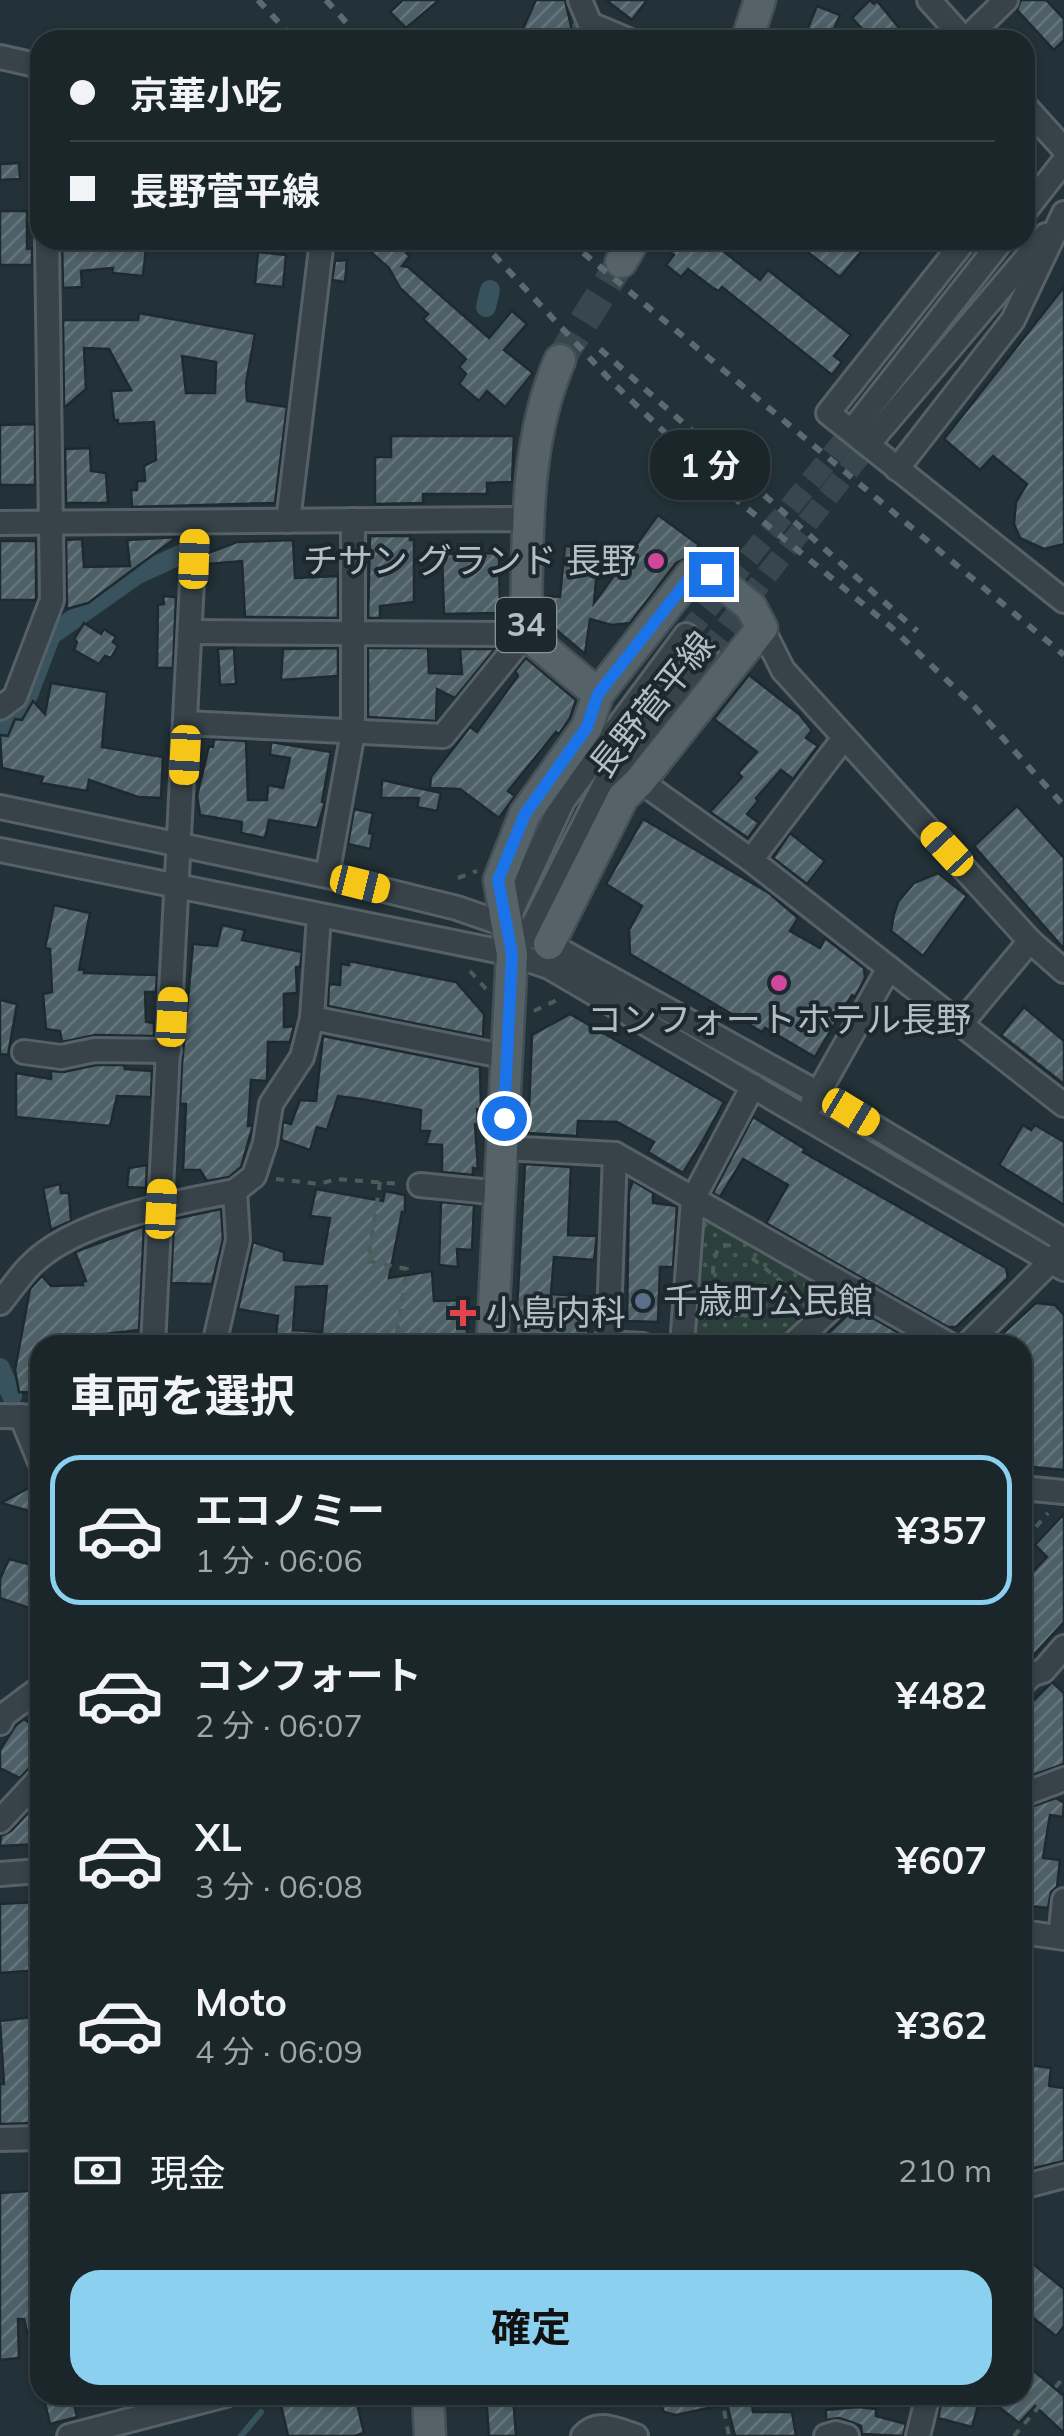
<!DOCTYPE html>
<html lang="ja">
<head>
<meta charset="utf-8">
<style>
	body { margin:0; font-family:Mulish,"Noto Sans JP",sans-serif; background:#232e32; color:#f1f3f6; height:100vh; display:flex; flex-direction:column; font-size:38px; white-space:nowrap }
	* { box-sizing:border-box; margin:0 }
	p { font-size:32px; color:#9fa5a8 }
	.icon { flex:none; width:55px; height:55px; fill:none; stroke:currentColor; stroke-width:2; stroke-linecap:round; stroke-linejoin:round }
	.map { position:relative; flex:1; overflow:hidden }
	.side { position:absolute; left:30px; top:1335px; width:1002px; height:1070px; display:flex; flex-direction:column; background:#1a262a; border-radius:30px; box-shadow:0 2px 8px #0004,0 0 0 2px #384347 }
	.side>* { flex:none }
	.banner { position:absolute; left:30px; top:30px; width:1005px; height:220px; border-radius:30px; box-shadow:0 2px 8px #0004,0 0 0 2px #384347; display:grid; align-content:center; height:220px; padding:0 40px; background:#1a262a }
	.end { position:absolute; width:45px; height:45px; margin:-22px; border:12px solid #1a73e8; background:#fff; box-shadow:0 0 0 5px #fff }
	.from { border-radius:50% }
	.bubble { position:absolute; height:70px; border-radius:30px; background:#1a262a; box-shadow:0 2px 8px #0004,0 0 0 2px #384347; font-size:32px; font-weight:700; line-height:70px; text-align:center }
	.car { position:absolute; width:30px; height:60px; margin:-30px -15px; border-radius:12px; box-shadow:0 0 8px 2px #0007; background:linear-gradient(#f5c518 24%,#345 0 40%,#f5c518 0 76%,#345 0 86%,#f5c518 0) }
	.banner b { display:flex; align-items:center; gap:35px; height:95px; font-size:38px }
	.banner b+b { border-top:2px solid #384347 }
	.banner i { width:25px; height:25px; background:#f1f3f6 }
	ul { padding:0; list-style:none }
	li { display:flex; align-items:center; gap:30px; height:150px; margin:0 20px 15px; padding:0 20px; border:5px solid transparent; border-radius:30px }
	li div { flex:1 }
	li b { display:block; font-size:38px }
	li em { font-style:normal; font-weight:700 }
	li.selected { border-color:#8cd0f0 }
	li>.icon { width:90px; height:90px; stroke-width:1.5 }
	h2 { padding:0 40px; font-size:45px; line-height:120px }
	.pay { display:flex; align-items:center; gap:25px; height:110px; padding:0 40px; font-size:38px }
	.pay p { margin-inline-start:auto }
	.action { display:flex; gap:20px; margin-top:auto; padding:20px 40px }
	.action a { flex:1; height:115px; border-radius:30px; background:#8cd0f0; color:#111; font-size:40px; font-weight:700; line-height:115px; text-align:center }
	.map>svg:first-child { display:block }
	.park { fill:url(#park-dots) }
	.lines { fill:none; stroke-linecap:round; stroke-linejoin:round }
	.stream { stroke:#38535e; stroke-width:6 }
	.canal { stroke:#38535e; stroke-width:20 }
	.building { fill:url(#building-hatch); stroke:#1e2a2f; stroke-width:2.5; fill-rule:evenodd }
	.minor-tunnel { stroke:#38474d; stroke-width:22; stroke-dasharray:22 11; stroke-linecap:butt }
	.major-tunnel { stroke:#38474d; stroke-width:30; stroke-dasharray:30 15; stroke-linecap:butt }
	.minor-casing { stroke:#556166; stroke-width:28 }
	.major-casing { stroke:#434f55; stroke-width:35 }
	.path { stroke:#4a5d59; stroke-width:4; stroke-dasharray:8 8; stroke-linecap:butt }
	.minor { stroke:#374349; stroke-width:22 }
	.major { stroke:#556369; stroke-width:30 }
	.rail { stroke:#5b6b71; stroke-width:6; stroke-dasharray:10 10; stroke-linecap:butt }
	.route { stroke:#1a73e8; stroke-width:12 }
	.hotel-dot { fill:#d1479c; stroke:#1c282d; stroke-width:4 }
	.service-dot { fill:#5c6f8a; stroke:#1c282d; stroke-width:4 }
	.health-dot { fill:#e0444e; stroke:#1c282d; stroke-width:4 }
	.labels { text-anchor:middle; stroke-width:8; stroke-linejoin:round; paint-order:stroke }
	.shield { fill:#1c282d; stroke:#859297; stroke-width:2.5 }
	.shield-label { font-size:32px; font-weight:bold; fill:#b2bfc5 }
	.poi-label { font-size:35px; fill:#b2bfc5; stroke:#1c282d; text-anchor:start }
	.street-label { font-size:35px; fill:#b2bfc5; stroke:#1c282d }
</style>
</head>
<body>
<div class="map">
<svg width="1064" height="2436" viewBox="0 0 1064 2436">
	<defs>
		<pattern id="park-dots" width="8" height="8" patternUnits="userSpaceOnUse" patternTransform="scale(2.5)"><rect width="8" height="8" fill="#2b403a"/><path d="M2 2h.1M6 6h.1" fill="none" stroke="#475a55" stroke-width="1.8" stroke-linecap="round"/></pattern>
		<pattern id="building-hatch" width="6" height="6" patternUnits="userSpaceOnUse" patternTransform="scale(2.5)"><rect width="6" height="6" fill="#4e6067"/><path d="M-1 1l2-2M0 6l6-6M5 7l2-2" fill="none" stroke="#65757b"/></pattern>
	</defs>
	<rect width="100%" height="100%" fill="#233238"/>
	<!-- park -->
	<polygon class="park" points="705,1210 837,1287 784,1341 693,1336 697,1216"/>
	<g class="lines">
		<!-- stream -->
		<polyline class="stream" points="241,2436 261,2412"/>
		<!-- canal -->
		<g class="canal">
			<polyline points="575,40 578,32"/>
			<polyline points="486,307 490,290"/>
			<polyline points="0,728 28,695 51,635 136,575 186,552"/>
			<polyline points="0,1368 12,1396"/>
		</g>
	</g>
	<!-- building -->
	<g class="building">
		<polygon points="403,0 439,0 406,28 390,12"/>
		<polygon points="536,0 565,0 573,35 558,29 555,36 544,31 542,40 518,40"/>
		<polygon points="606,0 647,0 632,20"/>
		<polygon points="870,0 874,4 877,1 909,40 874,40 867,34 852,18"/>
		<polygon points="1021,0 1046,0 1064,19 1064,40 1054,50 1017,10"/>
		<polygon points="817,6 840,15 829,40 803,40"/>
		<polygon points="19,163 20,179 0,180 0,164"/>
		<polygon points="0,211 27,211 27,249 32,248 32,265 0,265"/>
		<polygon points="62,240 147,240 143,276 112,273 113,268 81,271 82,287 63,288"/>
		<polygon points="357,240 418,240 406,253 410,256 402,266 408,267 489,338 512,311 527,324 504,350 533,373 505,407 487,391 479,401 459,384 466,374 459,367 466,359 423,319 428,314 400,288 389,268"/>
		<polygon points="655,240 709,240 760,280 768,270 851,335 834,356 842,362 832,375 722,287 719,291 713,288 688,269 681,277 666,265 674,255"/>
		<polygon points="792,240 871,240 840,277"/>
		<polygon points="258,252 286,255 283,287 255,284"/>
		<polygon points="347,260 345,282 332,280 335,261"/>
		<polygon points="1064,287 1064,544 1044,549 1020,538 1014,524 1016,502 1027,484 993,456 980,470 944,439"/>
		<path d="M139 313 255 334 246 383 247 401 287 407 275 503 132 507 131 490H137V481H145L144 466 156 460 154 422 118 424V420H114L111 391 131 390 109 349 84 348 86 389 64 408 63 320H138ZM182 356 216 362 215 393H186Z"/>
		<polygon points="35,424 35,485 0,485 0,425"/>
		<polygon points="391,436 514,436 512,482 487,483 487,494 423,494 423,503 375,504 375,457 391,457"/>
		<polygon points="90,448 91,471 106,473 108,503 66,503 65,449"/>
		<polygon points="658,515 699,545 691,556 676,563 630,623 612,625 590,619 585,654 547,622 548,596 560,597 565,546 599,548 594,603"/>
		<polygon points="370,536 410,536 410,540 414,540 414,602 380,606 380,618 368,618"/>
		<polygon points="177,537 88,603 67,609 66,540 82,539 84,567 130,566 127,540"/>
		<polygon points="293,540 295,578 338,576 338,618 245,617 242,561 208,564 208,553 237,542"/>
		<rect x="0" y="541" width="36" height="59"/>
		<polygon points="499,553 500,613 444,614 442,554"/>
		<polygon points="163,596 176,597 173,668 157,668 158,605 164,604"/>
		<polygon points="84,623 101,634 104,629 116,637 113,642 118,646 111,658 105,656 99,664 74,650 77,642 74,639"/>
		<polygon points="234,648 236,684 220,685 218,649"/>
		<polygon points="338,648 338,676 281,680 283,649"/>
		<polygon points="368,648 428,648 429,673 462,674 460,649 495,649 455,698 437,689 436,721 368,717"/>
		<polygon points="526,658 576,700 570,718 559,734 556,732 508,791 515,796 499,818 460,789 430,788 431,777 470,727 477,732 518,676 515,671"/>
		<polygon points="749,675 799,714 812,730 806,738 818,746 793,779 781,770 756,798 758,801 747,814 759,823 748,838 710,812 742,777 738,773 757,752 714,719"/>
		<polygon points="51,683 107,692 102,747 163,757 161,798 138,797 89,780 87,791 41,783 43,777 2,768 0,735 8,736 15,719 22,720 33,701 45,714"/>
		<polygon points="214,739 246,741 248,800 267,800 268,785 283,788 290,758 270,755 271,742 331,752 322,802 325,803 317,828 269,820 265,838 241,833 242,822 200,815 197,796 209,746 213,747"/>
		<polygon points="382,780 441,793 437,811 417,807 419,798 381,798"/>
		<polygon points="1017,806 1064,858 1064,949 974,846"/>
		<polygon points="354,809 373,813 369,833 373,834 370,849 348,844"/>
		<polygon points="643,819 769,893 798,918 790,931 820,948 825,938 864,968 865,978 855,997 852,995 815,1057 765,1028 762,1032 630,954 629,930 642,906 606,884"/>
		<polygon points="790,833 825,861 807,884 773,858"/>
		<polygon points="938,873 967,896 923,956 891,931 894,914 898,902 914,883"/>
		<polygon points="54,905 90,913 79,970 84,969 84,973 157,975 156,992 145,992 146,1022 154,1023 154,1036 95,1035 62,1042 60,1031 46,1029 43,994 52,992 50,949 45,948"/>
		<polygon points="222,925 245,930 242,940 302,952 300,967 296,967 297,993 284,994 284,1027 294,1026 290,1042 268,1042 267,1081 251,1080 248,1126 253,1125 241,1167 229,1177 207,1181 200,1170 183,1170 186,1104 180,1104 182,1064 193,944 217,946"/>
		<polygon points="349,961 456,982 484,1014 483,1037 328,1006 329,984 340,985 341,964 349,965"/>
		<polygon points="0,1000 17,1004 8,1055 0,1054"/>
		<polygon points="1024,1007 1064,1041 1064,1084 1001,1035"/>
		<polygon points="570,1014 724,1102 702,1142 708,1138 703,1148 702,1142 683,1173 648,1152 654,1142 617,1122 578,1121 577,1136 528,1133 532,1035"/>
		<polygon points="323,1036 480,1067 481,1109 477,1109 478,1124 475,1124 478,1169 473,1168 473,1175 442,1172 442,1145 426,1144 430,1131 420,1131 421,1110 361,1099 338,1096 327,1130 317,1127 310,1150 281,1140 283,1122 291,1124 300,1100 316,1101"/>
		<polygon points="96,1065 124,1065 125,1069 152,1071 151,1097 117,1096 110,1126 16,1117 16,1073 51,1079 51,1071 64,1072"/>
		<polygon points="753,1117 805,1149 803,1152 1006,1268 1008,1278 956,1327 948,1327 766,1223 788,1185 743,1159 720,1197 713,1193"/>
		<polygon points="1023,1125 1031,1130 1035,1125 1064,1142 1064,1205 999,1165"/>
		<polygon points="525,1164 571,1167 568,1235 597,1236 594,1260 554,1257 551,1294 594,1297 586,1345 515,1345"/>
		<polygon points="147,1165 146,1188 127,1187 129,1168"/>
		<polygon points="633,1181 653,1193 653,1203 677,1206 673,1267 660,1267 658,1322 627,1321 629,1191"/>
		<polygon points="60,1184 61,1193 69,1193 71,1221 51,1230 43,1188"/>
		<path d="M316 1189 383 1201 385 1191 405 1195V1213L402 1212 389 1278 432 1271 434 1301 469 1300 466 1345H275L278 1316 238 1309 253 1242 284 1252V1260L322 1264 330 1218 310 1216ZM327 1286 322 1332 293 1330 296 1287Z"/>
		<polygon points="441,1202 474,1205 472,1250 457,1249 458,1267 439,1265"/>
		<polygon points="221,1209 223,1239 212,1284 171,1283 174,1219"/>
		<polygon points="144,1226 139,1330 79,1337 80,1345 40,1345 40,1393 19,1392 15,1370 30,1289 42,1276 51,1286 83,1285 82,1282 86,1281 75,1252"/>
		<polygon points="1036,1303 1055,1305 1064,1315 1064,1470 1022,1466 1022,1345 990,1345"/>
		<polygon points="855,1308 920,1345 816,1345"/>
		<polygon points="40,1482 40,1514 1,1503"/>
		<polygon points="1064,1514 1064,1622 1030,1659 1022,1663 1023,1593 1031,1580 1028,1577 1047,1557 1035,1545"/>
		<polygon points="9,1559 40,1567 40,1595 37,1594 32,1609 0,1598 0,1579"/>
		<polygon points="1052,1682 1064,1693 1064,1764 1022,1779 1022,1712"/>
		<polygon points="24,1719 40,1730 40,1763 30,1767 20,1778 0,1768 0,1750 16,1725"/>
		<polygon points="1056,1798 1064,1803 1063,1817 1050,1815 1043,1858 1060,1860 1057,1887 1051,1892 1048,1908 1022,1905 1022,1810"/>
		<polygon points="40,1800 40,1844 0,1846 1,1836 11,1831"/>
		<polygon points="36,1902 40,1970 0,1973 0,1904"/>
		<polygon points="40,2016 40,2123 0,2124 0,2084 4,2084 0,2021"/>
		<polygon points="1022,2064 1051,2068 1049,2086 1064,2088 1064,2161 1022,2171"/>
		<polygon points="40,2190 40,2361 34,2361 24,2319 18,2319 19,2358 0,2360 0,2193"/>
		<polygon points="1022,2255 1064,2289 1064,2326 1056,2336 1022,2309"/>
		<polygon points="1022,2361 1064,2396 1064,2433 1035,2406 1019,2423 984,2395 1022,2395"/>
		<polygon points="62,2395 72,2395 77,2417 50,2424 44,2399"/>
		<polygon points="315,2395 355,2395 364,2433 354,2436 288,2436 281,2405 287,2400"/>
		<polygon points="486,2395 513,2395 516,2436 489,2436"/>
		<polygon points="751,2395 753,2412 792,2412 796,2436 735,2436 727,2404 676,2415 664,2412 657,2396"/>
		<polygon points="943,2395 981,2395 972,2427 938,2418"/>
		<polygon points="858,2407 876,2409 876,2416 906,2424 903,2436 862,2434 861,2426 851,2422 839,2418 826,2420 826,2410"/>
	</g>
	<g class="lines">
		<!-- minor-tunnel -->
		<g class="minor-tunnel">
			<polyline points="686,635 858,423"/>
			<polyline points="706,653 875,436"/>
		</g>
		<!-- major-tunnel -->
		<polyline class="major-tunnel" points="560,360 621,262"/>
		<!-- minor casing -->
		<g class="minor-casing">
			<g id="minor">
				<polyline points="580,0 590,24 628,40"/>
				<polyline points="929,0 965,40 1006,0"/>
				<polyline points="0,57 40,66"/>
				<polyline points="1025,106 1064,149"/>
				<polyline points="1025,211 1064,161"/>
				<polyline points="965,240 828,413 1064,601"/>
				<polyline points="858,423 1002,240"/>
				<polyline points="875,436 1046,235"/>
				<polyline points="897,469 1013,320 1064,213"/>
				<polyline points="288,521 322,240"/>
				<polyline points="0,523 508,519 528,521"/>
				<polyline points="762,628 783,670 1030,941 1064,971"/>
				<polyline points="190,632 526,634"/>
				<polyline points="0,708 15,697 52,600 47,240"/>
				<polyline points="186,723 443,736 526,634"/>
				<polyline points="640,781 751,860 1064,1105"/>
				<polyline points="0,807 327,876 457,908 529,933 818,1093 1064,1240"/>
				<polyline points="0,850 512,954 549,967 1064,1269"/>
				<polyline points="751,860 844,738"/>
				<polyline points="327,876 353,732 353,520"/>
				<polyline points="507,921 563,801 686,635"/>
				<polyline points="520,944 529,933 606,781 706,653"/>
				<polyline points="312,1018 507,1057"/>
				<polyline points="960,1025 1030,941"/>
				<polyline points="24,1052 61,1057 95,1050 169,1051"/>
				<polyline points="812,1104 889,968"/>
				<polyline points="503,1148 615,1154 950,1345"/>
				<polyline points="420,1185 501,1193"/>
				<path d="M0 1303C10 1291 19 1277 30 1266 73 1221 175 1202 235 1191"/>
				<polyline points="608,1343 643,1345"/>
				<polyline points="153,1345 195,523"/>
				<polyline points="214,1345 238,1240 235,1191 254,1176 265,1143 271,1104 302,1057 312,1018 319,916"/>
				<polyline points="608,1345 615,1154"/>
				<polyline points="682,1345 693,1199 753,1086"/>
				<polyline points="792,1345 852,1289"/>
				<polyline points="967,1345 1060,1252"/>
				<polyline points="0,1416 40,1417"/>
				<polyline points="21,1416 40,1462"/>
				<polyline points="1022,1488 1064,1492"/>
				<polyline points="1022,1684 1033,1674 1043,1671 1064,1647"/>
				<polyline points="0,1723 4,1715 40,1688"/>
				<polyline points="1022,1795 1064,1779"/>
				<polyline points="0,1821 40,1778"/>
				<polyline points="0,1874 40,1871"/>
				<polyline points="1022,1932 1064,1938"/>
				<polyline points="1060,1937 1064,1900"/>
				<polyline points="0,2139 40,2138"/>
				<polyline points="1022,2187 1064,2176"/>
				<polyline points="69,2436 226,2395"/>
				<path d="M583 2436C598 2419 617 2430 636 2436"/>
				<polyline points="826,2436 836,2433 847,2436"/>
				<polyline points="918,2436 928,2395"/>
			</g>
		</g>
		<!-- major casing -->
		<g class="major-casing">
			<g id="major">
				<polyline points="747,40 760,0"/>
				<polyline points="621,262 634,240"/>
				<path d="M560 360C523 445 528 543 526 634L598 694"/>
				<polyline points="492,1345 512,954 499,880 525,814 587,727 598,694 691,575 711,574 751,607 762,628 640,781 623,797 549,944"/>
				<polyline points="428,2395 430,2436"/>
			</g>
		</g>
		<!-- path -->
		<g class="path">
			<polyline points="458,878 477,871"/>
			<polyline points="470,971 487,990"/>
			<polyline points="534,1011 559,999"/>
			<polyline points="276,1179 319,1184 337,1179 400,1184"/>
			<polyline points="380,1182 368,1261 407,1269 395,1345"/>
			<path d="M731 1245 719 1247C710 1264 712 1289 719 1307 743 1320 764 1317 789 1309"/>
			<polyline points="752,1258 781,1281 794,1316"/>
			<polyline points="1022,1555 1028,1536 1048,1513"/>
			<polyline points="721,2395 729,2436"/>
			<polyline points="1014,2436 1064,2377"/>
		</g>
		<!-- minor -->
		<use href="#minor" class="minor"/>
		<!-- major -->
		<use href="#major" class="major"/>
		<!-- rail -->
		<g class="rail">
			<polyline points="258,0 295,40"/>
			<polyline points="326,0 362,40"/>
			<polyline points="480,240 612,382 726,491 891,627 974,706 1064,806"/>
			<polyline points="568,240 1064,655"/>
			<polyline points="600,349 917,631"/>
		</g>
	</g>
	<g class="lines">
		<!-- route -->
		<polyline class="route" points="504,1118 512,954 498,880 525,814 587,727 598,694 692,575 711,574"/>
	</g>
	<!-- markers -->
	<g class="hotel-dot">
		<circle cx="656" cy="561" r="10"/>
		<circle cx="779" cy="983" r="10"/>
	</g>
	<circle class="service-dot" cx="643" cy="1301" r="10"/>
	<path class="health-dot" d="M458 1298h10v10h10v10h-10v10h-10v-10h-10v-10h10z"/>
	<g class="labels">
		<!-- shield labels -->
		<rect class="shield" x="496" y="598" width="60" height="54" rx="8"/>
		<g class="shield-label">
			<text x="526" y="636">34</text>
		</g>
		<!-- poi labels -->
		<g class="poi-label">
			<text x="636" y="573" text-anchor="end">チサン グランド 長野</text>
			<text x="779" y="1032" text-anchor="middle">コンフォートホテル長野</text>
			<text x="663" y="1313">千歳町公民館</text>
			<text x="486" y="1325">小島内科</text>
		</g>
		<!-- street labels -->
		<g class="street-label">
			<text transform="translate(652 705) rotate(-51)" y="12">長野菅平線</text>
		</g>
	</g>
</svg>
<i class="end from" style="left:504px;top:1118px"></i>
<i class="end" style="left:711px;top:574px"></i>
<div class="bubble" style="left:650px;top:430px;width:120px">1 分</div>
<i class="car" style="left:194px;top:559px;rotate:2deg"></i>
<i class="car" style="left:185px;top:755px;rotate:183deg"></i>
<i class="car" style="left:947px;top:849px;rotate:317deg"></i>
<i class="car" style="left:360px;top:884px;rotate:104deg"></i>
<i class="car" style="left:172px;top:1017px;rotate:3deg"></i>
<i class="car" style="left:851px;top:1112px;rotate:121deg"></i>
<i class="car" style="left:161px;top:1209px;rotate:3deg"></i>
<div class="banner">
<b><i class="from"></i>京華小吃</b>
<b><i></i>長野菅平線</b>
</div>
<section class="side">
<h2>車両を選択</h2>
<ul>
<li class="selected"><svg class="icon" aria-label="car" viewBox="0 0 24 24"><path d="M5 17H2v-5l4-1 3-4h7l3 4 3 1v5h-3M9 17h6M6 11h13"/><circle cx="7" cy="17" r="2"/><circle cx="17" cy="17" r="2"/></svg><div><b>エコノミー</b><p>1 分 · 06:06</p></div><em>¥357</em></li>
<li><svg class="icon" aria-label="car" viewBox="0 0 24 24"><path d="M5 17H2v-5l4-1 3-4h7l3 4 3 1v5h-3M9 17h6M6 11h13"/><circle cx="7" cy="17" r="2"/><circle cx="17" cy="17" r="2"/></svg><div><b>コンフォート</b><p>2 分 · 06:07</p></div><em>¥482</em></li>
<li><svg class="icon" aria-label="car" viewBox="0 0 24 24"><path d="M5 17H2v-5l4-1 3-4h7l3 4 3 1v5h-3M9 17h6M6 11h13"/><circle cx="7" cy="17" r="2"/><circle cx="17" cy="17" r="2"/></svg><div><b>XL</b><p>3 分 · 06:08</p></div><em>¥607</em></li>
<li><svg class="icon" aria-label="car" viewBox="0 0 24 24"><path d="M5 17H2v-5l4-1 3-4h7l3 4 3 1v5h-3M9 17h6M6 11h13"/><circle cx="7" cy="17" r="2"/><circle cx="17" cy="17" r="2"/></svg><div><b>Moto</b><p>4 分 · 06:09</p></div><em>¥362</em></li>
</ul>
<div class="pay"><svg class="icon" aria-label="cash" viewBox="0 0 24 24"><path d="M3 7h18v10H3z"/><circle cx="12" cy="12" r="2"/></svg>現金<p>210 m</p></div>
<div class="action"><a>確定</a></div>
</section>
</div>
</body>
</html>
